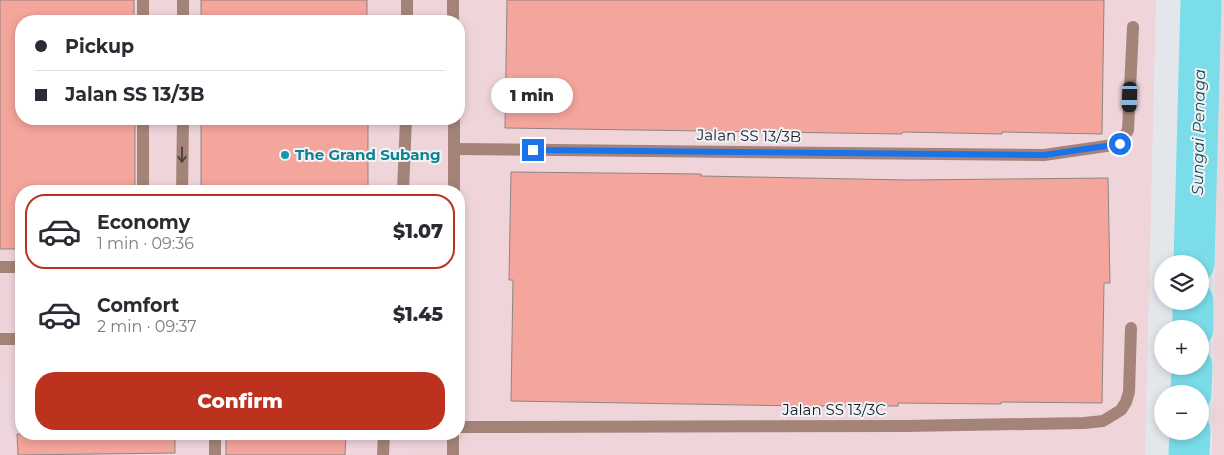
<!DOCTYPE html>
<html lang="en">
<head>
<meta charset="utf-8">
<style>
	body { margin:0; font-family:Montserrat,sans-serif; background:#f2f2f3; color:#2b2b33; height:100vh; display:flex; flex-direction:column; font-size:19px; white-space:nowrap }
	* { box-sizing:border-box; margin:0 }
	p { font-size:16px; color:#7c7c81 }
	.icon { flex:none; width:28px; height:28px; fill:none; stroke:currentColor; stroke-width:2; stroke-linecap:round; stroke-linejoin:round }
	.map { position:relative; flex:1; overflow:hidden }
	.drawer { position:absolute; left:15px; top:185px; width:450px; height:255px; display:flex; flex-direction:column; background:#fff; border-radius:20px; box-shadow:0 2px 8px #0003 }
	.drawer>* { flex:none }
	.top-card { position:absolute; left:15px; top:15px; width:450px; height:110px; border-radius:20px; box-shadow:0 2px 8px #0003; display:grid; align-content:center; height:110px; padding:0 20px; background:#fff }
	.tools { position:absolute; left:1154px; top:255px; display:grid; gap:10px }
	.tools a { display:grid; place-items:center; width:55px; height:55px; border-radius:50%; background:#fff; box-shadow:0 2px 8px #0003; font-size:25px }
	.end { position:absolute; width:22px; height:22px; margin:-11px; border:6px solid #1a73e8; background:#fff; box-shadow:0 0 0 2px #fff }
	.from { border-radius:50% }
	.bubble { position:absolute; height:35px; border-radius:18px; background:#fff; box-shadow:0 2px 8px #0003; font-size:16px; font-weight:800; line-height:35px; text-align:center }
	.car { position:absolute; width:15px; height:30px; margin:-15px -8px; border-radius:6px; box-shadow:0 0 4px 1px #0007; background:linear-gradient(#222 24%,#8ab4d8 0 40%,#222 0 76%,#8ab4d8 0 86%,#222 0) }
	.top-card b { display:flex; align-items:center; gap:18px; height:48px; font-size:19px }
	.top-card b+b { border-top:1px solid #e1e1e2 }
	.top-card i { width:12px; height:12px; background:#2b2b33 }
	ul { padding:9px 0 0; list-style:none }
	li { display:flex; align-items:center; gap:15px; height:75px; margin:0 10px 8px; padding:0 10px; border:2px solid transparent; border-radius:20px }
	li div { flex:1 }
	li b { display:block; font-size:19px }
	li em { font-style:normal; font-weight:800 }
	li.active { border-color:#bd311f }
	li>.icon { width:45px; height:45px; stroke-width:1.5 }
	.cta { display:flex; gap:10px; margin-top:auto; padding:10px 20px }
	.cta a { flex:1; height:58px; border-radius:20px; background:#bd311f; color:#fff; font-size:20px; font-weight:800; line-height:58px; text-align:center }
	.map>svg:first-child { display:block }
	.industrial { fill:#efd5da; fill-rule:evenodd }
	.education { fill:#eed5de }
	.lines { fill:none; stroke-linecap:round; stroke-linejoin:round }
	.river { stroke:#7adde9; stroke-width:41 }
	.building { fill:#f4a59c; stroke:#8c8584 }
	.minor { stroke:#a48479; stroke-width:12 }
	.oneway { stroke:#514541 }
	.route { stroke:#1a73e8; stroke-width:6 }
	.culture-dot { fill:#0f9aa8; stroke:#f0f4f9; stroke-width:2 }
	.labels { text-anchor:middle; stroke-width:4; stroke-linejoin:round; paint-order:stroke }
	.street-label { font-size:15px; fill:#191b1c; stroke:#f0f4f9 }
	.culture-label { font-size:15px; font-weight:bold; fill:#0d838f; stroke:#f0f4f9; text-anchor:start }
	.water-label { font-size:16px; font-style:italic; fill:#1f4c51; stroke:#f0f4f9 }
</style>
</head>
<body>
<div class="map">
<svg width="1224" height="455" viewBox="0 0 1224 455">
	<rect width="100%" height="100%" fill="#e3e7ec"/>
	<!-- industrial -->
	<g class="industrial">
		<path d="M0 0H1156L1145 455H0ZM21 21H459V119H21ZM21 191H459V434H21Z"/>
		<polygon points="1219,0 1224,0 1224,455 1212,455"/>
	</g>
	<!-- education -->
	<polygon class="education" points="0,378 21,378 21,434 407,434 408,455 0,455"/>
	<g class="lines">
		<!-- river -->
		<g class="river">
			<polyline points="1194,264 1201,0"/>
			<polyline points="1193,329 1193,301"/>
			<polyline points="1191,394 1192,366"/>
			<polyline points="1189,455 1190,431"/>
		</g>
	</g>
	<!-- building -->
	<g class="building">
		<polygon points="0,0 134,0 134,21 21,21 21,119 135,119 135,191 21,191 21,249 0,249"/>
		<rect x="201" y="0" width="166" height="21"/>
		<polygon points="507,0 1104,0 1102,134 1002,132 1002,134 903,132 902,134 505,128"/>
		<rect x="201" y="119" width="167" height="72"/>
		<polygon points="511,172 701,174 701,176 908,180 1108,178 1110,283 1104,283 1102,403 1001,402 1001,404 898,403 898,406 801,406 511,401 513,280 509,280"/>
		<polygon points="17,434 175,434 175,453 18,455"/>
		<polygon points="226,434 346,434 345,455 226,455"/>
	</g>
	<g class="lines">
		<!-- minor -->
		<g class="minor">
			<polyline points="407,0 407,21"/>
			<polyline points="453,0 453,21"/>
			<polyline points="143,21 143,0"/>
			<polyline points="183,21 183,0"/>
			<polyline points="455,149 1044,155 1120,144 1128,130 1133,27"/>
			<polyline points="143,191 143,119"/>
			<polyline points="182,191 183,119"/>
			<polyline points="403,191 406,119"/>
			<polyline points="454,191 454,119"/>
			<polyline points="0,267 21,267"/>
			<polyline points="0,339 21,339"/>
			<polyline points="459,427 905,426 1084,423 1103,421 1121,410 1126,402 1129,392 1131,328"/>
			<polyline points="215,455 215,434"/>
			<polyline points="383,455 384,434"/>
			<polyline points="453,455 453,434"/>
		</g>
	</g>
	<!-- one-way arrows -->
	<defs><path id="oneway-shaft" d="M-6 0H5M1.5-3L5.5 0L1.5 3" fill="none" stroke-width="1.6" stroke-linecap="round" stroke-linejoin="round" transform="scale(1.25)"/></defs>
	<use class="oneway" href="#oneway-shaft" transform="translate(182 155) rotate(90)"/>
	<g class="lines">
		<!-- route -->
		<polyline class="route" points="533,150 1044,155 1120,144"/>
	</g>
	<!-- markers -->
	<circle class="culture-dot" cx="285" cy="155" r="5"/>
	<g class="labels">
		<!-- street labels -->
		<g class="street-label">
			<text transform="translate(749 136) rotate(1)" y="5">Jalan SS 13/3B</text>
			<text x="834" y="415">Jalan SS 13/3C</text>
		</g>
		<!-- culture labels -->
		<g class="culture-label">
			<text x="295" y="160">The Grand Subang</text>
		</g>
		<!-- water labels -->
		<g class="water-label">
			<text transform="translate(1198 132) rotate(-89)" y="6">Sungai Penaga</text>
		</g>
	</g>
</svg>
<div class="tools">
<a><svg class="icon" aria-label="layers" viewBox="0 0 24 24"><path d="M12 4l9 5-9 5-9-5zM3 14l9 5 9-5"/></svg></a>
<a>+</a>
<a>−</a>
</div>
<i class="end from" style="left:1120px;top:144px"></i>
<i class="end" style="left:533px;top:150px"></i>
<div class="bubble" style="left:491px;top:78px;width:82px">1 min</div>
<i class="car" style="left:1130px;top:97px;rotate:182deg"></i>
<div class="top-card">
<b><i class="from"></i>Pickup</b>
<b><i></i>Jalan SS 13/3B</b>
</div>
<section class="drawer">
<ul>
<li class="active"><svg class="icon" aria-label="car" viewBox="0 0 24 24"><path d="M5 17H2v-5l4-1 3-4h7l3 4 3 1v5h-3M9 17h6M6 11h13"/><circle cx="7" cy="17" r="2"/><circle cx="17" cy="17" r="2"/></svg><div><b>Economy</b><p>1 min · 09:36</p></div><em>$1.07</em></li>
<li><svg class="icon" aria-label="car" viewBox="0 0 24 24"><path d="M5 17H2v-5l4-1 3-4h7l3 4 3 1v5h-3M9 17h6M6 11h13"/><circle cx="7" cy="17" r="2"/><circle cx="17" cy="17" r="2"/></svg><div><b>Comfort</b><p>2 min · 09:37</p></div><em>$1.45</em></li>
</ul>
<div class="cta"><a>Confirm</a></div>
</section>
</div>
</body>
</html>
